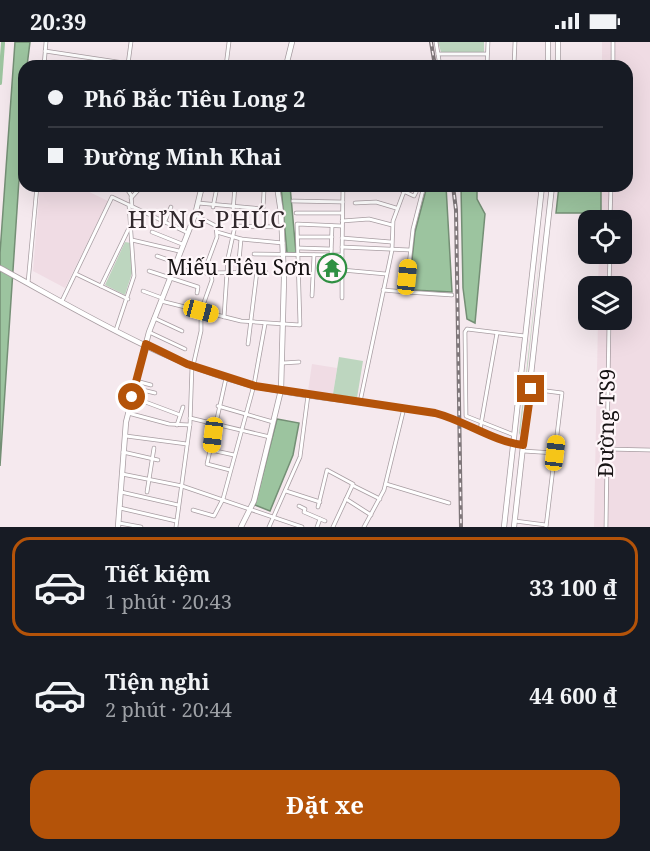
<!DOCTYPE html>
<html lang="vi">
<head>
<meta charset="utf-8">
<style>
	body { margin:0; font-family:"Noto Serif",serif; background:#20242c; color:#f1f3f6; height:100vh; display:flex; flex-direction:column; font-size:22px; white-space:nowrap }
	* { box-sizing:border-box; margin:0 }
	p { font-size:20px; color:#9ea1a6 }
	.icon { flex:none; width:33px; height:33px; fill:none; stroke:currentColor; stroke-width:2; stroke-linecap:round; stroke-linejoin:round }
	.map { position:relative; height:485px; overflow:hidden }
	.panel { display:flex; flex-direction:column; background:#171b24; flex:1 }
	.panel>* { flex:none }
	.banner { position:absolute; left:18px; top:18px; width:615px; height:132px; border-radius:18px; box-shadow:0 6px 24px #0002; display:grid; align-content:center; height:132px; padding:0 30px; background:#171b24 }
	.controls { position:absolute; left:578px; top:168px; display:grid; gap:12px }
	.controls a { display:grid; place-items:center; width:54px; height:54px; border-radius:12px; background:#171b24; box-shadow:0 6px 24px #0002; font-size:30px }
	.end { position:absolute; width:27px; height:27px; margin:-14px; border:8px solid #b45309; background:#fff; box-shadow:0 0 0 3px #fff }
	.from { border-radius:50% }
	.car { position:absolute; width:18px; height:36px; margin:-18px -9px; border-radius:8px; box-shadow:0 0 4px 2px #0007; background:linear-gradient(#f5c518 24%,#345 0 40%,#f5c518 0 76%,#345 0 86%,#f5c518 0) }
	.banner b { display:flex; align-items:center; gap:21px; height:57px; font-size:22px }
	.banner b+b { border-top:2px solid #363941 }
	.banner i { width:15px; height:15px; background:#f1f3f6 }
	ul { padding:10px 0 0; list-style:none }
	li { display:flex; align-items:center; gap:18px; height:99px; margin:0 12px 9px; padding:0 18px; border:3px solid transparent; border-radius:18px }
	li div { flex:1 }
	li b { display:block; font-size:22px }
	li em { font-style:normal; font-weight:700 }
	li.active { border-color:#b45309 }
	li>.icon { width:54px; height:54px; stroke-width:1.5 }
	.button { display:flex; gap:12px; margin-top:auto; padding:12px 30px }
	.button a { flex:1; height:69px; border-radius:18px; background:#b45309; color:#fff; font-size:24px; font-weight:700; line-height:69px; text-align:center }
	.status { display:flex; justify-content:space-between; align-items:center; height:42px; padding:0 30px; background:#171b24; direction:ltr }
	.status svg { height:16px; fill:currentColor }
	.map>svg:first-child { display:block }
	.built { fill:#f0dce4 }
	.green { fill:#bdd6bf }
	.water { fill:#9cc49f; stroke:#748f75; stroke-width:1.5 }
	.lines { fill:none; stroke-linecap:round; stroke-linejoin:round }
	.canal { stroke:#9cc49f; stroke-width:4 }
	.street-casing { stroke:#a89da2; stroke-width:4.5 }
	.secondary-casing { stroke:#a89da2; stroke-width:6 }
	.primary-casing { stroke:#a89da2; stroke-width:6 }
	.street { stroke:#fff; stroke-width:3 }
	.secondary { stroke:#fff; stroke-width:4.5 }
	.primary { stroke:#fff; stroke-width:4.5 }
	.rail-casing { stroke:#7e7679; stroke-width:4 }
	.rail { stroke:#fff7fa; stroke-width:1.5; stroke-dasharray:4.5; stroke-linecap:butt }
	.route { stroke:#b45309; stroke-width:8 }
	.labels { text-anchor:middle; stroke-width:4.5; stroke-linejoin:round; paint-order:stroke }
	.poi-label { font-size:21px; fill:#171314; stroke:#fff7fa; text-anchor:end }
	.street-label { font-size:21px; fill:#171314; stroke:#fff7fa }
	.quarter-label { font-size:24px; letter-spacing:1.5px; fill:#332a2e; stroke:#fff7fa }
</style>
</head>
<body>
<div class="status"><b>20:39</b><svg viewBox="0 0 49 12"><path d="M0 12V9h3v3zM5 12V6h3v6zM10 12V3h3v9zM15 12V0h3v12zM26 1h20v11H26zM47 4h2v5h-2z"/></svg></div>
<div class="map">
<svg width="650" height="485" viewBox="0 0 650 485">
	<rect width="100%" height="100%" fill="#f5e9ee"/>
	<!-- built -->
	<g class="built">
		<polygon points="602,0 650,0 650,485 594,485 598,278 621,278 621,244 598,244 599,212 621,212 621,178 599,178 600,144 627,144 627,24 602,24"/>
		<polygon points="40,144 77,144 108,159 65,246 33,229"/>
		<polygon points="312,322 337,326 333,352 308,349"/>
	</g>
	<!-- green -->
	<g class="green">
		<polygon points="438,0 484,0 484,10 441,10"/>
		<polygon points="542,195 520,393 519,391"/>
		<polygon points="125,200 131,201 133,228 125,253 105,243"/>
		<polygon points="339,315 363,319 357,356 333,352"/>
	</g>
	<!-- water -->
	<g class="water">
		<polygon points="15,0 30,0 27,24 24,24 24,62 0,424 0,211"/>
		<polygon points="281,144 290,144 296,211 287,211"/>
		<polygon points="427,144 446,144 452,250 412,248 409,245 415,190"/>
		<polygon points="461,144 477,144 477,157 485,172 475,281 467,277 463,246"/>
		<polygon points="559,144 601,144 601,171 556,171"/>
		<polygon points="277,377 299,381 293,413 270,469 255,463"/>
	</g>
	<g class="lines">
		<!-- canal -->
		<polyline class="canal" points="0,41 3,1"/>
		<!-- street casing -->
		<g class="street-casing">
			<g id="street">
				<polyline points="436,0 440,24"/>
				<polyline points="45,9 144,24"/>
				<polyline points="438,12 487,12"/>
				<polyline points="128,22 131,0"/>
				<polyline points="44,24 46,0"/>
				<polyline points="226,24 229,0"/>
				<polyline points="487,24 488,0"/>
				<polyline points="514,24 515,0"/>
				<polyline points="613,24 613,0"/>
				<polyline points="125,144 131,153 132,165"/>
				<polyline points="193,144 201,147"/>
				<polyline points="392,144 414,154 419,144"/>
				<polyline points="324,146 343,145"/>
				<polyline points="131,156 142,144"/>
				<polyline points="293,159 343,160"/>
				<polyline points="198,161 263,167 264,149"/>
				<polyline points="355,161 376,160 396,166"/>
				<polyline points="129,163 186,190"/>
				<polyline points="213,165 216,150"/>
				<polyline points="296,171 342,171"/>
				<polyline points="195,173 216,184 217,195 204,230"/>
				<polyline points="610,178 611,144"/>
				<polyline points="342,179 369,177 392,183"/>
				<polyline points="164,181 171,165"/>
				<polyline points="235,184 281,185"/>
				<polyline points="152,190 182,202"/>
				<polyline points="217,190 241,197"/>
				<polyline points="298,195 332,195"/>
				<polyline points="342,196 391,200"/>
				<polyline points="132,198 179,209"/>
				<polyline points="342,205 410,208"/>
				<polyline points="299,206 331,207"/>
				<polyline points="254,212 342,213 343,144"/>
				<polyline points="331,213 332,184"/>
				<polyline points="157,214 206,231 266,230"/>
				<polyline points="342,228 386,232"/>
				<polyline points="149,229 198,245 197,251"/>
				<polyline points="238,230 241,197 283,201"/>
				<polyline points="76,232 128,257"/>
				<polyline points="28,241 37,144"/>
				<polyline points="101,244 130,184"/>
				<polyline points="609,244 610,212"/>
				<polyline points="383,248 406,250 413,187 424,144"/>
				<polyline points="143,249 162,256"/>
				<polyline points="406,250 452,253"/>
				<polyline points="312,254 314,213"/>
				<polyline points="342,256 342,213"/>
				<polyline points="62,259 112,155 129,163 134,234 116,288"/>
				<polyline points="161,259 201,269 212,238 211,231"/>
				<polyline points="224,275 228,216 235,184 233,169 235,144"/>
				<polyline points="154,276 182,289"/>
				<polyline points="149,290 185,307"/>
				<polyline points="248,302 257,229"/>
				<polyline points="283,321 299,320"/>
				<polyline points="193,324 201,289 201,269 241,279 300,283 297,182 342,184"/>
				<polyline points="226,336 207,422 230,428"/>
				<polyline points="136,339 151,343"/>
				<polyline points="134,346 155,351"/>
				<polyline points="531,347 562,351 546,485"/>
				<polyline points="132,355 180,373"/>
				<polyline points="360,360 392,208 393,179 406,144"/>
				<polyline points="218,364 273,380"/>
				<polyline points="128,371 169,382 190,383"/>
				<polyline points="190,376 270,395"/>
				<polyline points="177,383 183,365"/>
				<polyline points="480,388 497,291"/>
				<polyline points="514,393 466,374 465,290 467,287 525,294"/>
				<polyline points="126,394 187,402"/>
				<polyline points="607,407 650,408"/>
				<polyline points="211,408 234,413"/>
				<polyline points="523,409 555,411"/>
				<polyline points="123,410 158,418"/>
				<polyline points="122,432 182,444 302,485"/>
				<polyline points="386,442 449,461"/>
				<polyline points="352,443 380,457"/>
				<polyline points="286,449 320,460"/>
				<polyline points="121,450 178,463"/>
				<polyline points="147,450 154,406"/>
				<polyline points="346,457 371,473"/>
				<polyline points="299,464 305,467 304,470 325,479"/>
				<polyline points="318,465 327,428 353,442 333,485"/>
				<polyline points="120,466 176,479"/>
				<polyline points="193,468 214,474 223,457 254,343 265,282"/>
				<polyline points="515,479 546,483"/>
				<polyline points="119,481 141,485"/>
				<polyline points="176,485 190,382 192,324"/>
				<polyline points="269,485 300,415 308,353"/>
				<polyline points="317,485 320,477"/>
				<polyline points="364,485 384,448 404,366"/>
				<polyline points="606,485 609,278"/>
			</g>
		</g>
		<!-- secondary casing -->
		<g class="secondary-casing">
			<g id="secondary">
				<polyline points="286,24 292,0"/>
				<path d="M0 226C81 270 165 322 255 344 314 357 376 360 435 371 466 379 492 399 523 403"/>
				<polyline points="118,485 126,380 149,290 195,173 202,144"/>
				<polyline points="241,485 254,459 281,348 284,236 281,171 277,144"/>
			</g>
		</g>
		<!-- primary casing -->
		<g class="primary-casing">
			<g id="primary">
				<polyline points="548,24 548,0"/>
				<polyline points="558,24 558,0"/>
				<polyline points="504,485 542,144"/>
				<polyline points="514,485 552,144"/>
			</g>
		</g>
		<!-- street -->
		<use href="#street" class="street"/>
		<!-- secondary -->
		<use href="#secondary" class="secondary"/>
		<!-- primary -->
		<use href="#primary" class="primary"/>
		<!-- rail casing -->
		<g class="rail-casing">
			<g id="rail">
				<polyline points="431,0 435,24"/>
				<polyline points="453,144 456,168 461,485"/>
			</g>
		</g>
		<!-- rail -->
		<use href="#rail" class="rail"/>
	</g>
	<g class="lines">
		<!-- route -->
		<path class="route" d="M132 355 146 302 187 322 255 344 435 371C466 379 492 399 523 403L531 347"/>
	</g>
	<!-- icons -->
	<defs>
		<g id="temple-ring" transform="scale(1.5)"><circle r="9.5" fill="#fff7fa" stroke="#2f8f42" stroke-width="1.5"/><path d="M0-6L5-2H3V0L6.5 2.5H4V6H1.5V3h-3V6H-4V2.5H-6.5L-3 0V-2H-5Z" fill="#2f8f42"/></g>
	</defs>
	<g fill-rule="evenodd">
		<use href="#temple-ring" x="332" y="226"/>
	</g>
	<g class="labels">
		<!-- poi labels -->
		<g class="poi-label">
			<text x="311" y="233">Miếu Tiêu Sơn</text>
		</g>
		<!-- street labels -->
		<g class="street-label">
			<text transform="translate(607 381) rotate(-89)" y="7">Đường TS9</text>
		</g>
		<!-- quarter labels -->
		<g class="quarter-label">
			<text x="207" y="186">HƯNG PHÚC</text>
		</g>
	</g>
</svg>
<div class="controls">
<a><svg class="icon" aria-label="locate" viewBox="0 0 24 24"><circle cx="12" cy="12" r="6"/><path d="M12 2v4M12 18v4M2 12h4M18 12h4"/></svg></a>
<a><svg class="icon" aria-label="layers" viewBox="0 0 24 24"><path d="M12 4l9 5-9 5-9-5zM3 14l9 5 9-5"/></svg></a>
</div>
<i class="end from" style="left:132px;top:355px"></i>
<i class="end" style="left:531px;top:347px"></i>
<i class="car" style="left:407px;top:235px;rotate:6deg"></i>
<i class="car" style="left:201px;top:269px;rotate:105deg"></i>
<i class="car" style="left:213px;top:393px;rotate:187deg"></i>
<i class="car" style="left:555px;top:411px;rotate:7deg"></i>
<div class="banner">
<b><i class="from"></i>Phố Bắc Tiêu Long 2</b>
<b><i></i>Đường Minh Khai</b>
</div>
</div>
<section class="panel">
<ul>
<li class="active"><svg class="icon" aria-label="car" viewBox="0 0 24 24"><path d="M5 17H2v-5l4-1 3-4h7l3 4 3 1v5h-3M9 17h6M6 11h13"/><circle cx="7" cy="17" r="2"/><circle cx="17" cy="17" r="2"/></svg><div><b>Tiết kiệm</b><p>1 phút · 20:43</p></div><em>33 100 ₫</em></li>
<li><svg class="icon" aria-label="car" viewBox="0 0 24 24"><path d="M5 17H2v-5l4-1 3-4h7l3 4 3 1v5h-3M9 17h6M6 11h13"/><circle cx="7" cy="17" r="2"/><circle cx="17" cy="17" r="2"/></svg><div><b>Tiện nghi</b><p>2 phút · 20:44</p></div><em>44 600 ₫</em></li>
</ul>
<div class="button"><a>Đặt xe</a></div>
</section>
</body>
</html>
